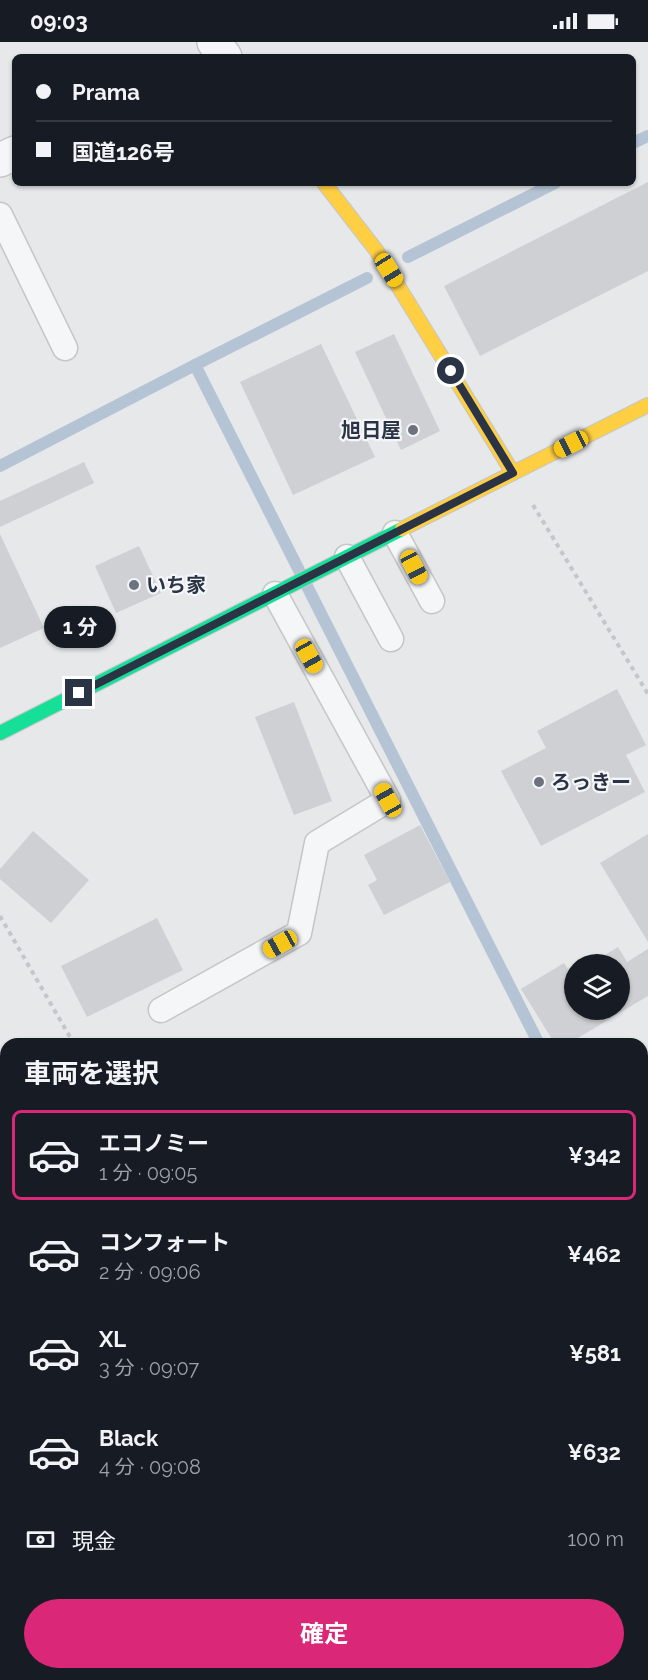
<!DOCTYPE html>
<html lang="ja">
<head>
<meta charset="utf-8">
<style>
	body { margin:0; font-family:Raleway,"Noto Sans JP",sans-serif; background:#242831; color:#f1f3f6; height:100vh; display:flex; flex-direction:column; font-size:22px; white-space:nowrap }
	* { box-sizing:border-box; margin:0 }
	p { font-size:20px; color:#9ea1a6 }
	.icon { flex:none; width:33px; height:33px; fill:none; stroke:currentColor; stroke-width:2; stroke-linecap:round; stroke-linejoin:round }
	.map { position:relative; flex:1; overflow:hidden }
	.panel { position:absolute; left:0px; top:996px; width:648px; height:642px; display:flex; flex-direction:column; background:#171b24; border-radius:18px 18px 0 0; box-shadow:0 2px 4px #0004 }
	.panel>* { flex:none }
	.top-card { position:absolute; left:12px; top:12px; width:624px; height:132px; border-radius:9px; box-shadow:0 2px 4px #0004; display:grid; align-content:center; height:132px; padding:0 24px; background:#171b24 }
	.tools { position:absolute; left:564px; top:912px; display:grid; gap:12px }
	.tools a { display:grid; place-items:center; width:66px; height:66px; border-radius:50%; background:#171b24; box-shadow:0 2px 4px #0004; font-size:30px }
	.end { position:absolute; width:27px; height:27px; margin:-14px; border:8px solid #2b3445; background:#fff; box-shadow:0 0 0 3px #fff }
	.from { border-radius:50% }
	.bubble { position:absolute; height:42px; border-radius:21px; background:#171b24; box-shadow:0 2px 4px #0004; font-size:20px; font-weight:700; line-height:42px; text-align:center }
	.car { position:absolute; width:18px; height:36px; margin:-18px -9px; border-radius:8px; box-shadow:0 0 4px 2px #0007; background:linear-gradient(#f5c518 24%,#345 0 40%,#f5c518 0 76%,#345 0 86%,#f5c518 0) }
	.top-card b { display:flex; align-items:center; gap:21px; height:57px; font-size:22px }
	.top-card b+b { border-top:2px solid #363941 }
	.top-card i { width:15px; height:15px; background:#f1f3f6 }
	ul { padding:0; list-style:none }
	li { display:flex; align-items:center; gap:18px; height:90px; margin:0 12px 9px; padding:0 12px; border:3px solid transparent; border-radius:9px }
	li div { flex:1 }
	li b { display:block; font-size:22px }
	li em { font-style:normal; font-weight:700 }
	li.selected { border-color:#db2777 }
	li>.icon { width:54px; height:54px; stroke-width:1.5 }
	h2 { padding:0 24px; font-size:27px; line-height:72px }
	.pay { display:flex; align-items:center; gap:15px; height:66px; padding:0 24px; font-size:22px }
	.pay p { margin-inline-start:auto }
	.primary-button { display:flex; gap:12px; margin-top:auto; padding:12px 24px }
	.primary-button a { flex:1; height:69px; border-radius:36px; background:#db2777; color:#fff; font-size:24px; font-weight:700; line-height:69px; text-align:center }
	.status { display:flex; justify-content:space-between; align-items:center; height:42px; padding:0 30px; background:#171b24; direction:ltr }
	.status svg { height:16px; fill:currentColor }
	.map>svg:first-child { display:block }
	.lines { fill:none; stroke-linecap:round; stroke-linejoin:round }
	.stream { stroke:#b4c4d5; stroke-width:12 }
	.building { fill:#ced0d3 }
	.lane-casing { stroke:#c4c6c8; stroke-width:27 }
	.street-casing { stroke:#c4c6c8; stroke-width:36 }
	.fast-casing { stroke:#c4c6c8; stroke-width:16 }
	.slow-casing { stroke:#c4c6c8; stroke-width:16 }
	.path { stroke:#c5c6ca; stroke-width:4; stroke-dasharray:4.5 4.5; stroke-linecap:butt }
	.lane { stroke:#f5f6f7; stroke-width:24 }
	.street { stroke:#f5f6f7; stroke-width:33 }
	.fast { stroke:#16e098; stroke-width:14 }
	.slow { stroke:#ffcf43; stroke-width:14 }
	.route { stroke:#2b3445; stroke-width:8 }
	.poi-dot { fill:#6c737f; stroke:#f4f6f9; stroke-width:2 }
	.labels { text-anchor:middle; stroke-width:4.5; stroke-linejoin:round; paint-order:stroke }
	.poi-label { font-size:20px; font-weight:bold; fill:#2b3445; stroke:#f4f6f9; text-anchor:start }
</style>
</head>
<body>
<div class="status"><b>09:03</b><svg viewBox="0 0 49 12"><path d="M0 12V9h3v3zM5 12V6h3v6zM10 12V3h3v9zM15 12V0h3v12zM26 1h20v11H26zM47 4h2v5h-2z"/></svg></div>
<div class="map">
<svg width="648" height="1638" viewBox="0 0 648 1638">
	<rect width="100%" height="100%" fill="#e6e8ea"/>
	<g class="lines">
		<!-- stream -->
		<g class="stream">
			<polyline points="633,101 648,94"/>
			<polyline points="408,215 555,141"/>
			<polyline points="195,323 539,1002"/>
			<polyline points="0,424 195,323 367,236"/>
			<polyline points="642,1206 648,1218"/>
		</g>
	</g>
	<!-- building -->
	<g class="building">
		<polygon points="648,140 648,229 480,314 444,244"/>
		<polygon points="394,292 440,389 401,408 355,310"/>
		<polygon points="321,302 375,415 293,453 240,340"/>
		<polygon points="84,420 94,441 0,485 0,459"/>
		<polygon points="0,492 44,586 0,606"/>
		<polygon points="139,504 161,551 116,571 95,524"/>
		<polygon points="617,647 646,703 626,713 645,750 541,804 501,729 546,706 537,689"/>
		<polygon points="294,660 332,759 294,773 255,675"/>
		<polygon points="420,783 450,840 384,873 368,843 377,838 364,813"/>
		<polygon points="33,789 89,838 51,881 0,837 0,827"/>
		<polygon points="648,792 648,900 600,821"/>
		<polygon points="157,876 183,928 87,975 61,924"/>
		<polygon points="618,905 627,920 648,907 648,954 568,1002 555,1002 521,947 564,921 572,933 574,932 574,968 620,968 620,922 590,922"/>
	</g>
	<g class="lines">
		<!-- lane casing -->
		<g class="lane-casing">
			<g id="lane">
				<polyline points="0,173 65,306"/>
				<polyline points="395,491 432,559"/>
				<polyline points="347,515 391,597"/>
				<polyline points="161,968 299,891 317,801 388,758 275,552"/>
			</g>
		</g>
		<!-- street casing -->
		<g class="street-casing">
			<g id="street">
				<polyline points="214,0 225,15"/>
				<polyline points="0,118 15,111"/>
			</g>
		</g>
		<!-- fast casing -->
		<g class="fast-casing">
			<polyline id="fast" points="0,691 402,487"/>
		</g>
		<!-- slow casing -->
		<g class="slow-casing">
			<g id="slow">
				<polyline points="324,141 376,208 513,431"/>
				<polyline points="402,487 648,363"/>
			</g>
		</g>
		<!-- path -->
		<g class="path">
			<polyline points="533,463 648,652"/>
			<polyline points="0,874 74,1002"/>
			<polyline points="447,1632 450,1638"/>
		</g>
		<!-- lane -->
		<use href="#lane" class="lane"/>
		<!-- street -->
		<use href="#street" class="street"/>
		<!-- fast -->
		<use href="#fast" class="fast"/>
		<!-- slow -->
		<use href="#slow" class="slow"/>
	</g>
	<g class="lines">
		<!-- route -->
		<polyline class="route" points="79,651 513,431 451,329"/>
	</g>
	<!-- markers -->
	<g class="poi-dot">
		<circle cx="413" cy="388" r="6"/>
		<circle cx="134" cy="543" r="6"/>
		<circle cx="539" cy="740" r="6"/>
	</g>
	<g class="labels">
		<!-- poi labels -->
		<g class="poi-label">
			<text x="401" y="395" text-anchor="end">旭日屋</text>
			<text x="146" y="550">いち家</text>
			<text x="551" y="747">ろっきー</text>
		</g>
	</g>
</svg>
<div class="tools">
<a><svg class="icon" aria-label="layers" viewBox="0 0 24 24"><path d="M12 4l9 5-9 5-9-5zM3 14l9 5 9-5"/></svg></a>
</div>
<i class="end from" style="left:451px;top:329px"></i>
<i class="end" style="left:79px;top:651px"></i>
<div class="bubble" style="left:44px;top:564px;width:72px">1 分</div>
<i class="car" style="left:389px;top:228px;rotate:148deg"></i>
<i class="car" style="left:571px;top:402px;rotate:243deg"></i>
<i class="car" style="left:414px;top:525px;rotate:152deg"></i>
<i class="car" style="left:309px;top:614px;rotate:151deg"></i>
<i class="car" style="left:388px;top:758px;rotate:331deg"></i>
<i class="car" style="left:280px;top:902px;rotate:241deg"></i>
<div class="top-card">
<b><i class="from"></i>Prama</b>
<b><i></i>国道126号</b>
</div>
<section class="panel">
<h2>車両を選択</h2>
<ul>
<li class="selected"><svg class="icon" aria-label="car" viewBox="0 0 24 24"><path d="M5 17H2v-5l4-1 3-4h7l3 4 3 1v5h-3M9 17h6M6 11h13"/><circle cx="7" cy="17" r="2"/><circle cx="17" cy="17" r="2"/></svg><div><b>エコノミー</b><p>1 分 · 09:05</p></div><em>¥342</em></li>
<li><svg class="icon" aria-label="car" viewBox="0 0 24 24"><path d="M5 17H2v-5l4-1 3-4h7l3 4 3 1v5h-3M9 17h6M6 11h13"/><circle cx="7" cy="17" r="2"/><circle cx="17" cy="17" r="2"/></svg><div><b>コンフォート</b><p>2 分 · 09:06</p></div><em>¥462</em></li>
<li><svg class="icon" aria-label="car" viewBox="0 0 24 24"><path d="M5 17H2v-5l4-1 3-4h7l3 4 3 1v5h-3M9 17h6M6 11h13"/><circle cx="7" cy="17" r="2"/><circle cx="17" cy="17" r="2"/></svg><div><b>XL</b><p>3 分 · 09:07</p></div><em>¥581</em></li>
<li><svg class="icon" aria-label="car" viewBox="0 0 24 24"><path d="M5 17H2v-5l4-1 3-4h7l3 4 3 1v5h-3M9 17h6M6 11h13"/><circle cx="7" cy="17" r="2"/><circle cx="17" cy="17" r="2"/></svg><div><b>Black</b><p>4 分 · 09:08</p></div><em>¥632</em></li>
</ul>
<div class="pay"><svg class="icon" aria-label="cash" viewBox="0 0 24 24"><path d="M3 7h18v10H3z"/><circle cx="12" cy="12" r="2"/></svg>現金<p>100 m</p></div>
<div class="primary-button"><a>確定</a></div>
</section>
</div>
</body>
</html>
